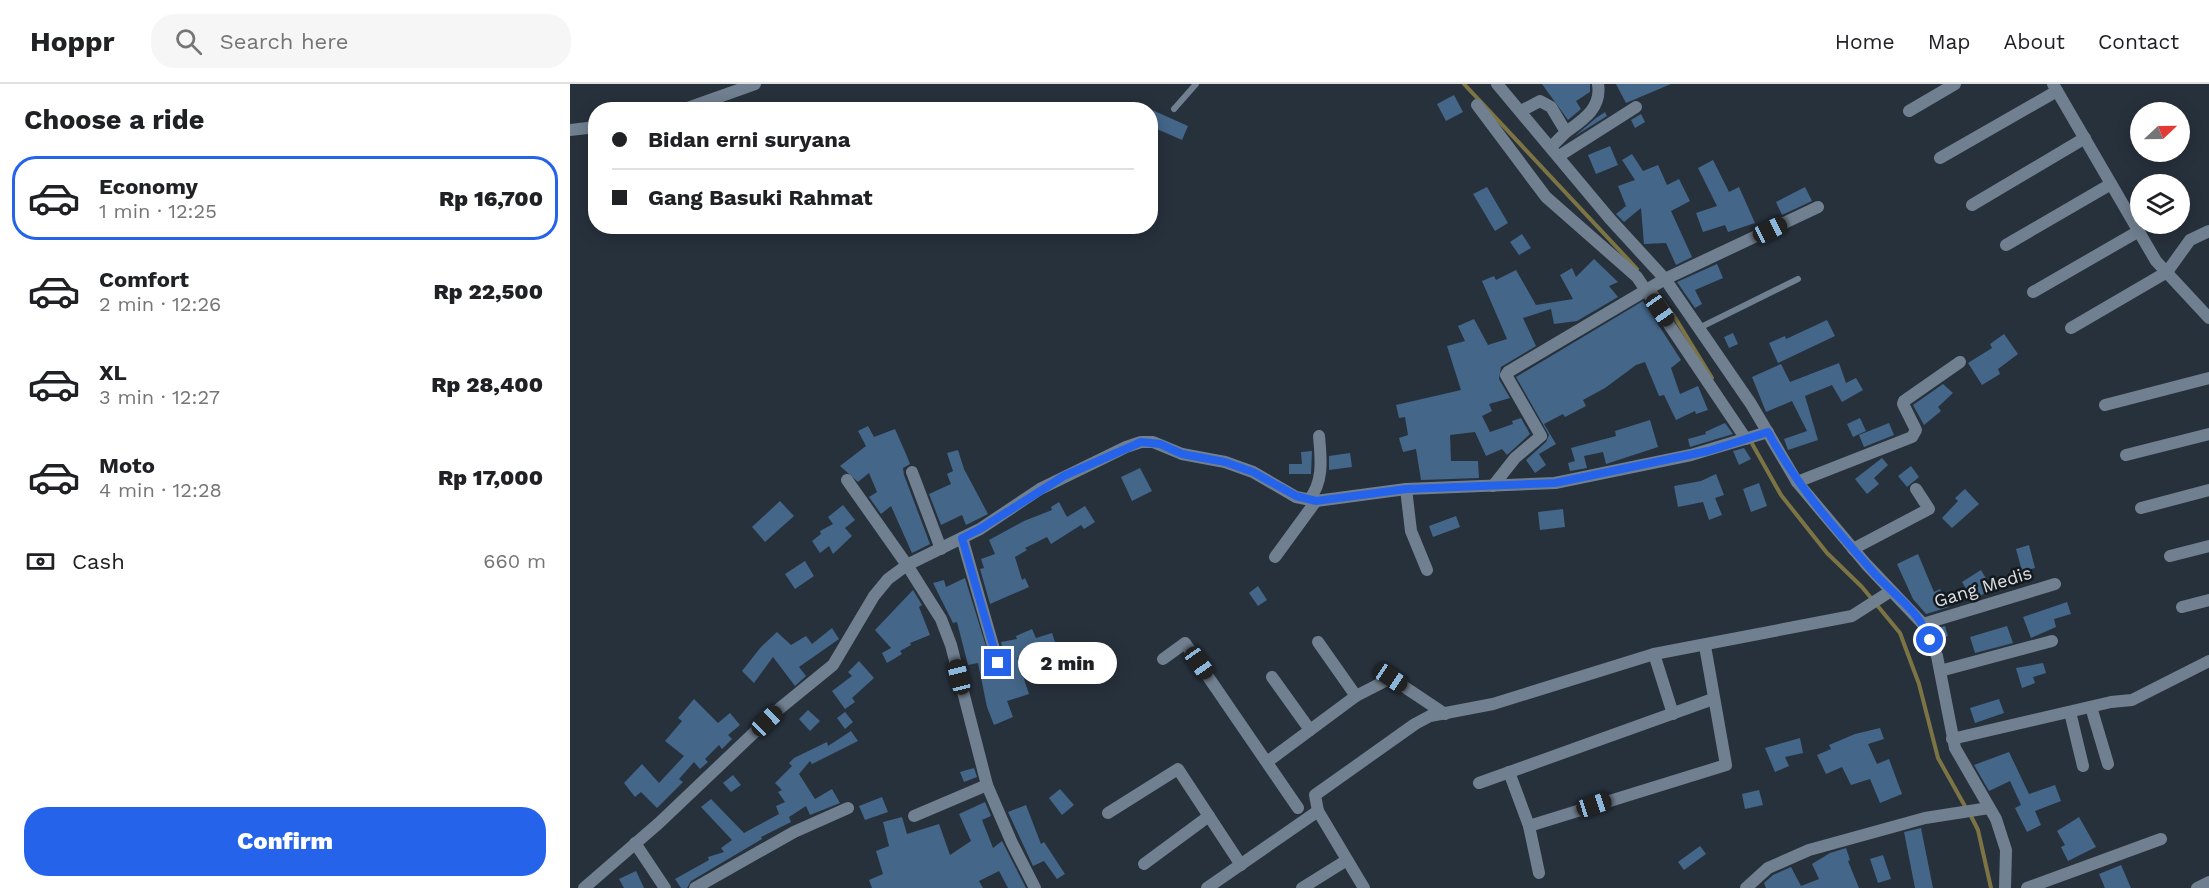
<!DOCTYPE html>
<html lang="en">
<head>
<meta charset="utf-8">
<style>
	body { margin:0; font-family:"Work Sans",sans-serif; background:#f6f6f6; color:#202124; height:100vh; display:flex; flex-direction:column; font-size:22px; white-space:nowrap }
	* { box-sizing:border-box; margin:0 }
	p { font-size:20px; color:#757577 }
	.icon { flex:none; width:33px; height:33px; fill:none; stroke:currentColor; stroke-width:2; stroke-linecap:round; stroke-linejoin:round }
	.map { position:relative; flex:1; overflow:hidden }
	.details { display:flex; flex-direction:column; background:#fff; width:570px }
	.details>* { flex:none }
	.guide { position:absolute; left:18px; top:18px; width:570px; height:132px; border-radius:24px; box-shadow:0 3px 15px #0003; display:grid; align-content:center; height:132px; padding:0 24px; background:#fff }
	.needle { width:39px; rotate:68deg }
	.fabs { position:absolute; left:1560px; top:18px; display:grid; gap:12px }
	.fabs a { display:grid; place-items:center; width:60px; height:60px; border-radius:50%; background:#fff; box-shadow:0 3px 15px #0003; font-size:30px }
	.end { position:absolute; width:27px; height:27px; margin:-14px; border:8px solid #2563eb; background:#fff; box-shadow:0 0 0 3px #fff }
	.from { border-radius:50% }
	.bubble { position:absolute; height:42px; border-radius:21px; background:#fff; box-shadow:0 3px 15px #0003; font-size:20px; font-weight:800; line-height:42px; text-align:center }
	.car { position:absolute; width:18px; height:36px; margin:-18px -9px; border-radius:8px; box-shadow:0 0 4px 2px #0007; background:linear-gradient(#222 24%,#8ab4d8 0 40%,#222 0 76%,#8ab4d8 0 86%,#222 0) }
	.guide b { display:flex; align-items:center; gap:21px; height:57px; font-size:22px }
	.guide b+b { border-top:2px solid #e0e0e0 }
	.guide i { width:15px; height:15px; background:#202124 }
	ul { padding:0; list-style:none }
	li { display:flex; align-items:center; gap:18px; height:84px; margin:0 12px 9px; padding:0 12px; border:3px solid transparent; border-radius:24px }
	li div { flex:1 }
	li b { display:block; font-size:22px }
	li em { font-style:normal; font-weight:800 }
	li.on { border-color:#2563eb }
	li>.icon { width:54px; height:54px; stroke-width:1.5 }
	h2 { padding:0 24px; font-size:27px; line-height:72px }
	.pay { display:flex; align-items:center; gap:15px; height:66px; padding:0 24px; font-size:22px }
	.pay p { margin-inline-start:auto }
	.button { display:flex; gap:12px; margin-top:auto; padding:12px 24px }
	.button a { flex:1; height:69px; border-radius:24px; background:#2563eb; color:#fff; font-size:24px; font-weight:800; line-height:69px; text-align:center }
	header { display:flex; align-items:center; gap:36px; box-sizing:border-box; height:84px; padding:0 30px; background:#fff; border-bottom:2px solid #e0e0e0 }
	header strong { font-size:28px }
	nav { display:flex; gap:33px; margin-inline-start:auto; font-size:21px }
	.search { width:420px; height:54px; background:#f6f6f6; display:flex; align-items:center; gap:15px; box-sizing:border-box; padding:0 21px; border-radius:24px; color:#757577; font-size:22px }
	main { display:flex; flex:1; min-height:0 }
	.map>svg:first-child { display:block }
	.lines { fill:none; stroke-linecap:round; stroke-linejoin:round }
	.stream { stroke:#7d7444; stroke-width:4 }
	.building { fill:#446689 }
	.service { stroke:#718090; stroke-width:6 }
	.minor { stroke:#718090; stroke-width:12 }
	.tertiary { stroke:#718090; stroke-width:12 }
	.route { stroke:#2563eb; stroke-width:8 }
	.labels { text-anchor:middle; stroke-width:5; stroke-linejoin:round; paint-order:stroke }
	.street-label { font-size:18px; fill:#dae0e7; stroke:#14191d }
</style>
</head>
<body>
<header>
<strong>Hoppr</strong>
<div class="search"><svg class="icon" aria-label="search" viewBox="0 0 24 24"><circle cx="10" cy="10" r="6"/><path d="M15 15l6 6"/></svg>Search here</div>
<nav><a>Home</a><a>Map</a><a>About</a><a>Contact</a></nav>
</header>
<main>
<section class="details">
<h2>Choose a ride</h2>
<ul>
<li class="on"><svg class="icon" aria-label="car" viewBox="0 0 24 24"><path d="M5 17H2v-5l4-1 3-4h7l3 4 3 1v5h-3M9 17h6M6 11h13"/><circle cx="7" cy="17" r="2"/><circle cx="17" cy="17" r="2"/></svg><div><b>Economy</b><p>1 min · 12:25</p></div><em>Rp 16,700</em></li>
<li><svg class="icon" aria-label="car" viewBox="0 0 24 24"><path d="M5 17H2v-5l4-1 3-4h7l3 4 3 1v5h-3M9 17h6M6 11h13"/><circle cx="7" cy="17" r="2"/><circle cx="17" cy="17" r="2"/></svg><div><b>Comfort</b><p>2 min · 12:26</p></div><em>Rp 22,500</em></li>
<li><svg class="icon" aria-label="car" viewBox="0 0 24 24"><path d="M5 17H2v-5l4-1 3-4h7l3 4 3 1v5h-3M9 17h6M6 11h13"/><circle cx="7" cy="17" r="2"/><circle cx="17" cy="17" r="2"/></svg><div><b>XL</b><p>3 min · 12:27</p></div><em>Rp 28,400</em></li>
<li><svg class="icon" aria-label="car" viewBox="0 0 24 24"><path d="M5 17H2v-5l4-1 3-4h7l3 4 3 1v5h-3M9 17h6M6 11h13"/><circle cx="7" cy="17" r="2"/><circle cx="17" cy="17" r="2"/></svg><div><b>Moto</b><p>4 min · 12:28</p></div><em>Rp 17,000</em></li>
</ul>
<div class="pay"><svg class="icon" aria-label="cash" viewBox="0 0 24 24"><path d="M3 7h18v10H3z"/><circle cx="12" cy="12" r="2"/></svg>Cash<p>660 m</p></div>
<div class="button"><a>Confirm</a></div>
</section>
<div class="map">
<svg width="1639" height="804" viewBox="0 0 1639 804">
	<rect width="100%" height="100%" fill="#27313c"/>
	<g class="lines">
		<!-- stream -->
		<g class="stream">
			<polyline points="894,0 1067,185"/>
			<polyline points="1083,205 1104,232 1142,294"/>
			<polyline points="1180,356 1211,411 1257,469 1292,503 1330,549 1349,600 1368,674 1396,724"/>
			<polyline points="1400,730 1408,746 1421,804"/>
		</g>
	</g>
	<!-- building -->
	<g class="building">
		<polygon points="972,0 1020,0 1020,8 1006,17 1011,25 998,36"/>
		<polygon points="1046,0 1101,0 1056,19"/>
		<polygon points="884,11 893,28 876,37 867,20"/>
		<polygon points="580,25 618,42 612,56 580,42"/>
		<polygon points="1035,28 1037,32 1005,52 1026,34"/>
		<polygon points="1071,30 1075,38 1065,44 1061,36"/>
		<polygon points="1040,62 1048,81 1026,90 1018,71"/>
		<polygon points="1062,70 1073,87 1088,81 1097,101 1109,95 1120,117 1101,127 1122,173 1106,181 1096,159 1074,160 1071,124 1054,138 1046,130 1056,122 1048,102 1065,96 1052,76"/>
		<polygon points="1143,76 1159,108 1169,103 1185,139 1158,148 1155,141 1133,148 1126,129 1147,122 1128,84"/>
		<polygon points="917,103 938,139 925,147 903,110"/>
		<polygon points="1235,103 1242,117 1212,131 1206,118"/>
		<polygon points="952,150 961,164 949,171 940,158"/>
		<polygon points="1024,175 1048,198 1039,202 1048,213 1007,237 984,240 981,225 953,234 966,262 931,283 929,295 940,314 919,320 922,327 912,332 920,348 943,340 942,337 951,334 960,350 937,371 932,365 916,372 905,348 880,351 881,377 908,377 909,394 851,396 846,365 833,368 829,354 838,351 835,333 829,334 826,321 891,306 877,262 895,257 888,242 904,235 918,261 937,255 912,197 924,192 926,196 946,186 966,221 1003,215 990,191 1002,184 1006,193"/>
		<polygon points="1147,180 1153,194 1125,206 1132,220 1125,224 1107,198"/>
		<polygon points="1073,217 1111,276 1101,284 1110,310 1128,302 1138,326 1126,330 1125,327 1106,336 1094,311 1089,312 1075,278 1066,281 1035,304 1013,316 1016,322 995,333 993,330 974,340 986,360 969,370 976,381 965,389 956,376 976,358 979,351 946,293"/>
		<polygon points="1257,236 1265,252 1208,279 1199,259 1215,252 1216,255"/>
		<polygon points="1163,249 1168,260 1159,264 1154,253"/>
		<polygon points="1434,250 1448,270 1428,285 1430,290 1412,301 1398,279 1422,264 1420,260"/>
		<polygon points="1269,279 1276,299 1286,294 1293,306 1272,318 1262,301 1235,312 1248,356 1218,366 1214,355 1237,347 1222,317 1196,328 1182,293 1211,280 1220,298"/>
		<polygon points="1373,300 1383,309 1368,323 1371,327 1354,341 1343,321"/>
		<polygon points="1290,334 1296,347 1283,353 1277,340"/>
		<polygon points="1080,336 1088,363 1036,380 1033,368 1014,372 1017,384 1000,387 998,379 1005,377 1001,364 1046,352 1045,347"/>
		<polygon points="1155,339 1163,350 1120,363 1118,355 1136,350 1135,348"/>
		<polygon points="1319,339 1324,351 1294,363 1289,351"/>
		<polygon points="298,342 304,353 325,345 336,370 340,380 333,384 334,391 360,460 342,469 321,422 311,430 299,413 307,408 299,389 288,398 270,382 296,362 288,347"/>
		<polygon points="1174,364 1181,375 1169,381 1163,367"/>
		<polygon points="388,366 394,385 418,430 396,441 392,431 371,441 359,410 381,400 377,390 383,387 377,369"/>
		<polygon points="742,367 741,390 719,390 719,380 732,380 731,368"/>
		<polygon points="780,369 782,383 759,386 759,372"/>
		<polygon points="1312,374 1318,381 1304,394 1309,400 1297,410 1285,395"/>
		<polygon points="1341,382 1349,393 1337,403 1328,392"/>
		<polygon points="570,384 582,407 562,417 551,393"/>
		<polygon points="1146,390 1154,411 1145,414 1152,431 1139,436 1133,418 1108,423 1104,402 1131,397"/>
		<polygon points="1189,399 1197,422 1181,428 1173,405"/>
		<polygon points="1395,405 1409,420 1382,444 1372,434 1388,417 1385,414"/>
		<polygon points="210,417 224,432 195,458 182,443"/>
		<polygon points="489,418 497,433 515,422 525,438 514,445 511,441 481,460 477,453 455,464 457,466 445,473 452,496 455,494 459,503 420,520 410,485 414,484 411,475 425,470 419,456 454,437 482,426 481,423"/>
		<polygon points="273,421 285,436 275,444 282,452 263,470 259,462 250,469 242,457 251,450 250,447 263,440 258,433"/>
		<polygon points="993,425 995,443 970,446 968,428"/>
		<polygon points="886,432 890,443 863,453 859,442"/>
		<polygon points="1459,461 1465,484 1452,487 1446,465"/>
		<polygon points="1348,470 1364,508 1370,505 1379,523 1356,530 1343,515 1327,480"/>
		<polygon points="235,477 244,492 225,505 215,490"/>
		<polygon points="1411,486 1422,505 1403,516 1392,498"/>
		<polygon points="395,494 423,585 431,587 436,582 431,558 447,555 446,552 462,545 466,554 482,549 485,558 447,574 459,610 437,617 443,633 424,641 417,623 408,579 398,581 387,538 383,539 363,499 374,496 376,503"/>
		<polygon points="688,502 697,516 688,522 679,509"/>
		<polygon points="343,506 352,521 349,523 360,551 340,559 341,561 330,567 332,570 317,579 312,569 321,564 305,546"/>
		<polygon points="1497,518 1501,530 1484,535 1486,543 1461,554 1453,533"/>
		<polygon points="1375,542 1378,552 1369,555 1364,545"/>
		<polygon points="1437,542 1443,559 1405,569 1400,553"/>
		<polygon points="262,544 269,555 229,583 236,592 225,602 203,573 184,599 172,587 191,563 207,548 221,561 236,552 242,560"/>
		<polygon points="289,577 304,594 282,614 285,618 275,625 262,607 282,592 278,588"/>
		<polygon points="1473,579 1476,589 1463,593 1465,599 1452,604 1446,584"/>
		<polygon points="124,615 148,639 160,629 170,641 158,651 162,655 152,665 149,661 135,675 138,678 130,685 124,678 109,695 113,698 87,724 71,708 65,713 54,699 72,680 89,699 114,672 95,657 112,637 108,634"/>
		<polygon points="1429,615 1434,629 1405,639 1400,624"/>
		<polygon points="238,626 250,637 240,647 229,635"/>
		<polygon points="275,628 283,638 275,645 267,634"/>
		<polygon points="1310,644 1314,655 1298,660 1307,680 1319,675 1332,710 1310,719 1300,695 1281,701 1272,683 1256,690 1247,671 1261,665 1259,661 1285,650"/>
		<polygon points="281,647 288,657 242,680 240,677 229,690 245,715 262,705 270,719 240,731 236,722 219,733 221,738 191,753 192,755 121,797 117,804 111,804 105,795 139,776 138,773 154,768 151,764 162,756 131,723 141,715 174,749 185,743 209,730 206,722 215,718 208,708 212,706 205,699 222,682 219,679 224,674 257,658 258,662"/>
		<polygon points="1230,654 1233,669 1215,673 1219,682 1205,688 1195,664"/>
		<polygon points="1439,668 1459,710 1485,701 1491,717 1465,727 1471,741 1457,748 1445,724 1451,721 1440,697 1419,707 1404,681"/>
		<polygon points="404,684 407,693 394,698 390,688"/>
		<polygon points="163,691 171,701 161,708 153,699"/>
		<polygon points="490,705 504,721 492,731 479,714"/>
		<polygon points="1189,706 1193,721 1175,725 1172,710"/>
		<polygon points="312,713 318,728 295,736 289,722"/>
		<polygon points="415,718 421,732 412,736 423,764 432,757 456,804 438,804 429,787 409,797 413,804 302,804 299,796 313,790 306,767 319,762 313,738 332,733 337,750 369,740 380,771 401,757 389,730"/>
		<polygon points="456,721 471,760 474,758 495,790 487,795 474,777 463,782 438,728"/>
		<polygon points="1509,733 1526,763 1498,777 1491,763 1495,761 1487,747"/>
		<polygon points="1351,744 1363,804 1345,804 1334,748"/>
		<polygon points="1130,762 1136,770 1114,786 1108,778"/>
		<polygon points="1276,764 1280,776 1278,777 1289,804 1196,804 1194,799 1203,791 1221,783 1231,802 1249,795 1242,780 1260,769"/>
		<polygon points="1313,771 1321,795 1308,799 1300,775"/>
		<polygon points="1551,781 1561,804 1535,804 1529,790"/>
		<polygon points="66,787 74,804 54,804 49,795"/>
	</g>
	<g class="lines">
		<!-- service -->
		<g class="service">
			<polyline points="604,25 626,0"/>
			<polyline points="1129,244 1228,195"/>
		</g>
		<!-- minor -->
		<g class="minor">
			<polyline points="1483,0 1586,177 1639,234"/>
			<polyline points="907,21 976,113 1067,193 1176,355"/>
			<polyline points="112,26 185,0"/>
			<polyline points="951,27 970,17 981,23 996,48 981,63"/>
			<polyline points="1339,27 1385,0"/>
			<polyline points="0,46 26,43"/>
			<path d="M996 48C1013 36 1032 24 1028 0"/>
			<polyline points="989,72 1066,23"/>
			<polyline points="1370,74 1487,7"/>
			<polyline points="1402,121 1515,54"/>
			<polyline points="1436,161 1541,100"/>
			<polyline points="1463,208 1569,147"/>
			<polyline points="1501,244 1597,188 1620,156 1639,147"/>
			<polyline points="1535,321 1639,294"/>
			<polyline points="1556,371 1639,350"/>
			<polyline points="342,388 371,465"/>
			<polyline points="277,396 337,481 371,535 381,561 417,701 442,759 465,804"/>
			<polyline points="1227,398 1342,353 1346,346 1333,320 1334,317 1390,278"/>
			<polyline points="923,402 945,374 971,352 936,291 938,288 1095,195 1248,123"/>
			<polyline points="836,405 841,447 857,486"/>
			<path d="M739 416C754 397 751 375 749 352"/>
			<polyline points="1571,424 1639,406"/>
			<polyline points="392,454 428,579"/>
			<polyline points="1283,465 1359,425 1346,405"/>
			<polyline points="1600,472 1639,462"/>
			<polyline points="705,473 746,417"/>
			<polyline points="1612,523 1639,516"/>
			<polyline points="1353,540 1485,500"/>
			<polyline points="748,558 786,612"/>
			<polyline points="1084,570 1103,630"/>
			<polyline points="593,575 615,559 728,724"/>
			<polyline points="1370,587 1482,557"/>
			<polyline points="702,593 740,646"/>
			<polyline points="1521,623 1538,680"/>
			<polyline points="1500,628 1513,682"/>
			<polyline points="1382,655 1541,618 1562,616 1639,577"/>
			<polyline points="697,678 786,612 821,594 875,630"/>
			<polyline points="939,688 959,742 969,789"/>
			<polyline points="909,699 1143,615"/>
			<polyline points="538,729 608,685 671,781"/>
			<polyline points="344,732 417,701"/>
			<polyline points="959,742 1156,681 1135,562"/>
			<polyline points="65,759 95,804"/>
			<polyline points="574,780 639,732"/>
			<polyline points="14,804 89,739 209,625 263,581 304,512 318,495 337,481 410,445 470,405 556,363 571,358 583,358 612,370 655,378 683,388 726,413 746,417 836,405 985,399 1121,371 1198,348"/>
			<polyline points="125,804 224,748 278,724"/>
			<polyline points="637,804 748,727"/>
			<polyline points="732,804 777,776"/>
			<polyline points="794,804 748,727 745,711 845,640 860,632 923,620 1084,570 1282,532 1321,507"/>
			<polyline points="1176,804 1198,784 1239,766 1355,734 1419,724"/>
			<polyline points="1457,804 1591,755"/>
			<polyline points="1627,804 1639,798"/>
		</g>
		<!-- tertiary -->
		<polyline class="tertiary" points="927,0 1040,135 1095,195 1181,320 1227,398 1296,480 1353,540 1367,572 1385,664 1426,735 1436,766 1435,804"/>
	</g>
	<g class="lines">
		<!-- route -->
		<path class="route" d="M428 579 392 454 410 445 494 392 571 358 590 360 612 370 655 378 683 388 726 412 746 417 836 405 985 399 1138 367 1198 348C1226 401 1265 445 1305 490 1324 511 1351 529 1360 556"/>
	</g>
	<g class="labels">
		<!-- street labels -->
		<g class="street-label">
			<text transform="translate(1413 503) rotate(-17)" y="6">Gang Medis</text>
		</g>
	</g>
</svg>
<div class="fabs">
<a><svg class="needle" viewBox="-14 -14 28 28"><path d="M0-13l5 13h-10z" fill="#e53935"/><path d="M0 13l5-13h-10z" fill="#757577"/></svg></a>
<a><svg class="icon" aria-label="layers" viewBox="0 0 24 24"><path d="M12 4l9 5-9 5-9-5zM3 14l9 5 9-5"/></svg></a>
</div>
<i class="end from" style="left:1360px;top:556px"></i>
<i class="end" style="left:428px;top:579px"></i>
<div class="bubble" style="left:448px;top:558px;width:99px">2 min</div>
<i class="car" style="left:1200px;top:146px;rotate:64deg"></i>
<i class="car" style="left:1090px;top:226px;rotate:145deg"></i>
<i class="car" style="left:629px;top:579px;rotate:145deg"></i>
<i class="car" style="left:389px;top:593px;rotate:346deg"></i>
<i class="car" style="left:821px;top:594px;rotate:124deg"></i>
<i class="car" style="left:197px;top:637px;rotate:46deg"></i>
<i class="car" style="left:1024px;top:721px;rotate:72deg"></i>
<div class="guide">
<b><i class="from"></i>Bidan erni suryana</b>
<b><i></i>Gang Basuki Rahmat</b>
</div>
</div>
</main>
</body>
</html>
